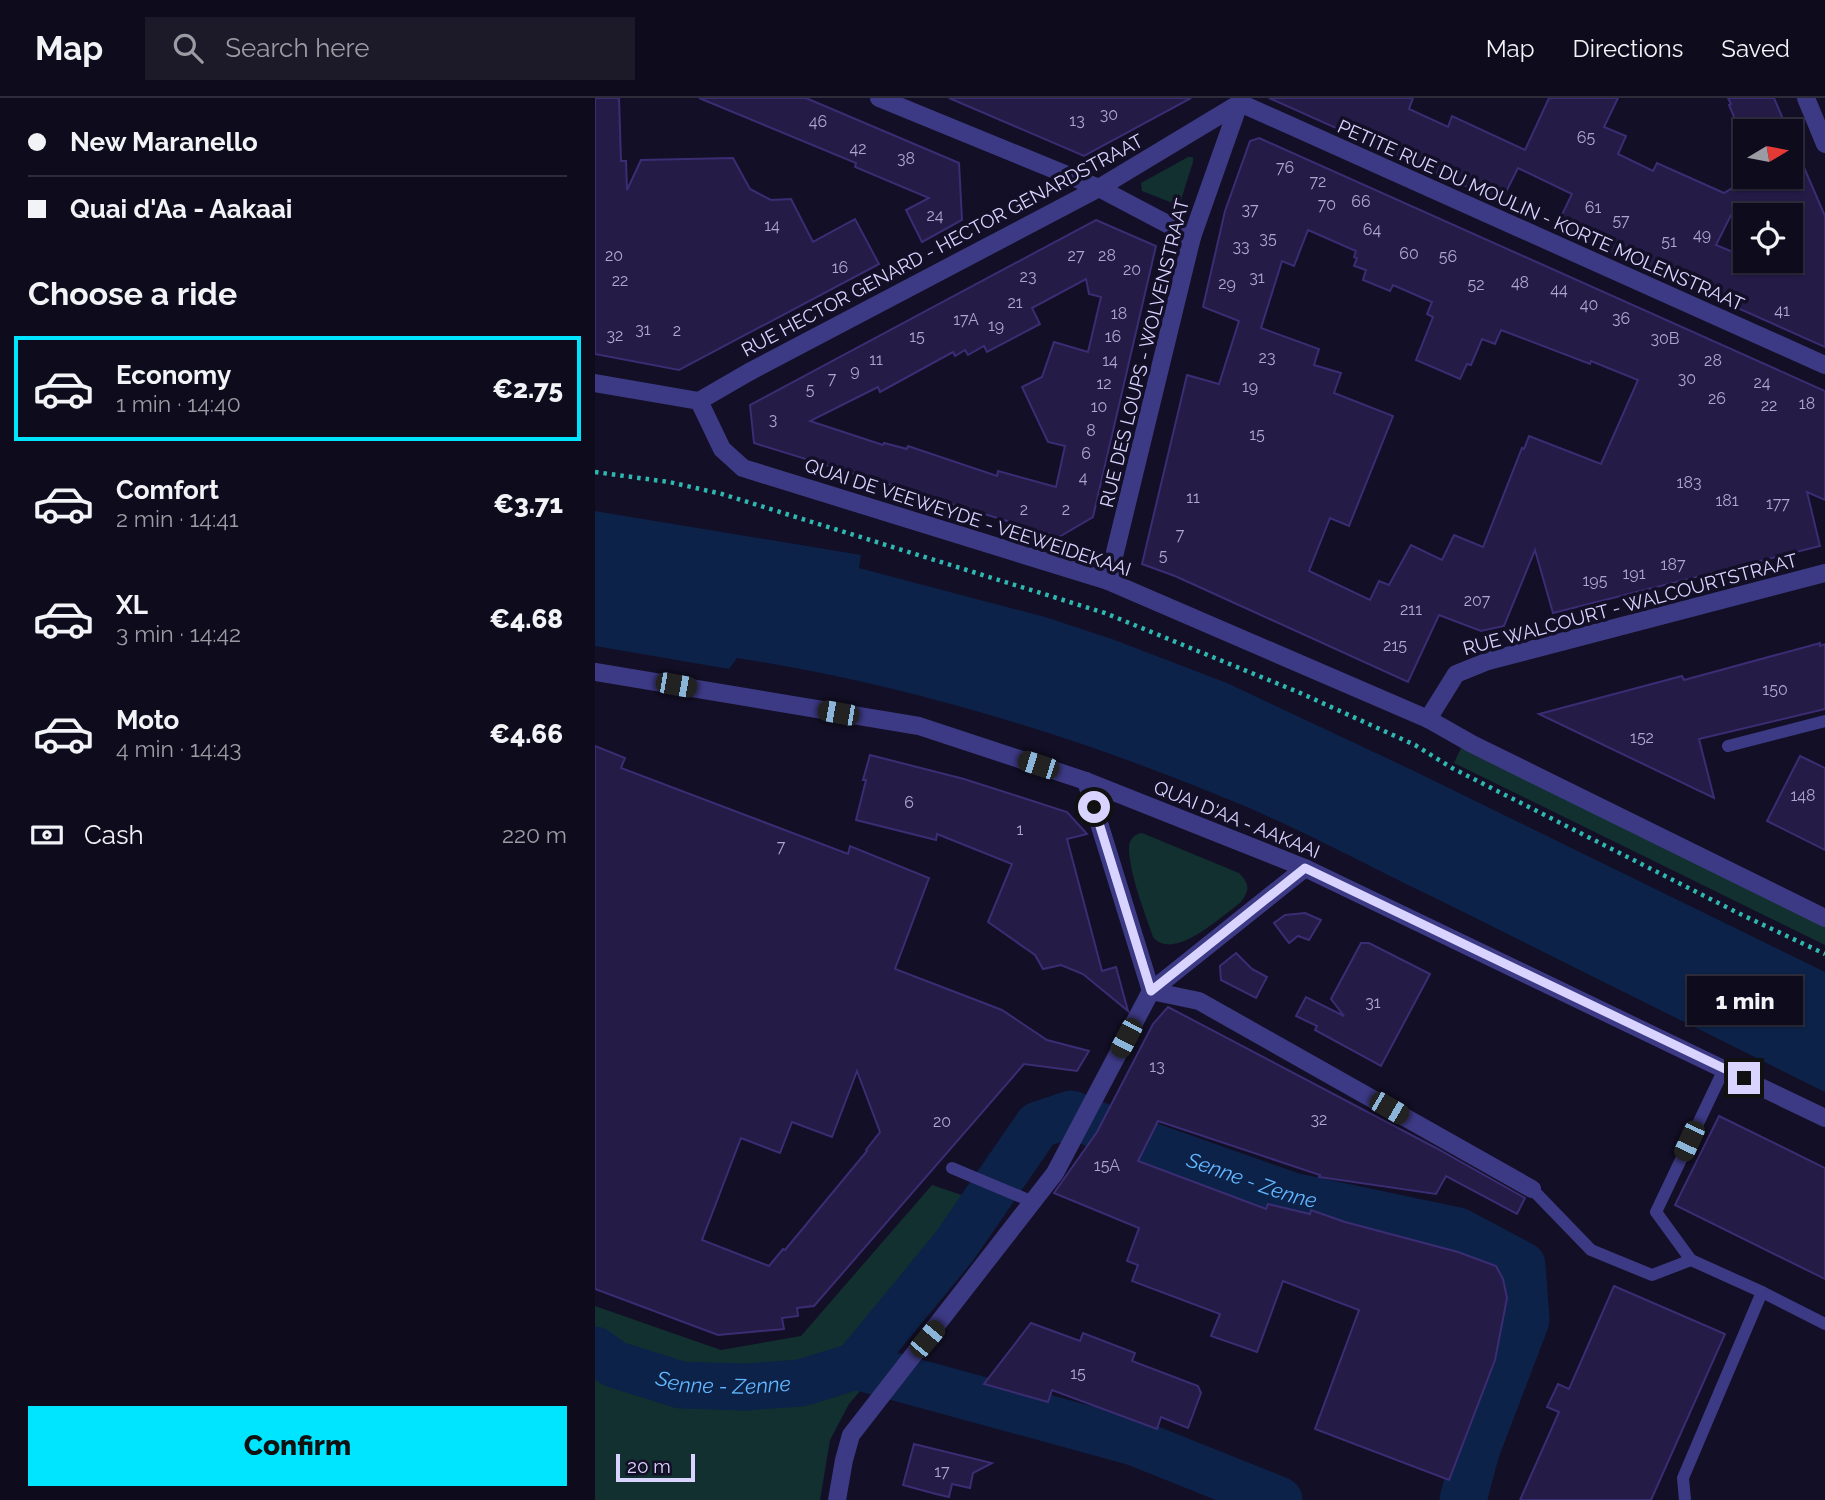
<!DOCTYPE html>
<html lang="en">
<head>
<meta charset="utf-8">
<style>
	body { margin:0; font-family:Raleway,sans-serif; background:#1c1929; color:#f1f3f6; height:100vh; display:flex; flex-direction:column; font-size:26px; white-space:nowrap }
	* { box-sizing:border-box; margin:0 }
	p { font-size:23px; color:#9b9ba3 }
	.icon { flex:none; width:38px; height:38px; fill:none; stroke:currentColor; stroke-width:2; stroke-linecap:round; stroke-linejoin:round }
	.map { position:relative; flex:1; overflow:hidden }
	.side { display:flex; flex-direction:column; background:#0e0b1c; width:595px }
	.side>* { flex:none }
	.top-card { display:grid; align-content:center; height:154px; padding:0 28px; background:#0e0b1c }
	.needle { width:46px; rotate:80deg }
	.buttons { position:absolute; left:1138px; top:21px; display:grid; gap:14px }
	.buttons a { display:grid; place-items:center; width:70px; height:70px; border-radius:0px; background:#0e0b1c; box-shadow:0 2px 5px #0004,0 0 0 2px #2e2b3b; font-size:35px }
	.scale { position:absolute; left:21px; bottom:18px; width:79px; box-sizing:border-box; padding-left:7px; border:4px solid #d9d4ff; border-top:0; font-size:19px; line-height:24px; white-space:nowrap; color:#d9d4ff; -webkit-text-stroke:5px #130f26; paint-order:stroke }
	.end { position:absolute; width:32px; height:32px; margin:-16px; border:9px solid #d9d4ff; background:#111; box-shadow:0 0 0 4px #111 }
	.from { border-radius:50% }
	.bubble { position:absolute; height:49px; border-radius:0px; background:#0e0b1c; box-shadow:0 2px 5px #0004,0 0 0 2px #2e2b3b; font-size:23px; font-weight:800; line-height:49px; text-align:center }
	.car { position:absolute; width:21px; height:42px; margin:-21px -10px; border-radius:9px; box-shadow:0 0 5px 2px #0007; background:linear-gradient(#222 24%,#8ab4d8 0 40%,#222 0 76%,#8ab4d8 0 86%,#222 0) }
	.top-card b { display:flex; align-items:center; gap:24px; height:66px; font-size:26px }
	.top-card b+b { border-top:2px solid #2e2b3b }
	.top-card i { width:18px; height:18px; background:#f1f3f6 }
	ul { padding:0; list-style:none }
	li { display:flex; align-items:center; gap:21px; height:105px; margin:0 14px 10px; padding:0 14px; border:4px solid transparent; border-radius:0px }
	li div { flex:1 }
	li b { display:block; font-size:26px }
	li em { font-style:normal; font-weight:800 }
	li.on { border-color:#00e5ff }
	li>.icon { width:63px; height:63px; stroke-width:1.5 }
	h2 { padding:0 28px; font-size:32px; line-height:84px }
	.pay { display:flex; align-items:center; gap:18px; height:77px; padding:0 28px; font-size:26px }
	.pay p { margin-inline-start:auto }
	.primary-button { display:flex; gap:14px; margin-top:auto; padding:14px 28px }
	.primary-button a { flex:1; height:80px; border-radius:0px; background:#00e5ff; color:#111; font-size:28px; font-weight:800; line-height:80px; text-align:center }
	header { display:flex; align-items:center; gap:42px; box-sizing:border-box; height:98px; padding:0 35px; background:#0e0b1c; border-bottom:2px solid #2e2b3b }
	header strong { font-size:33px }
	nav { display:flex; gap:38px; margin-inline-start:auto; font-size:24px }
	.search { width:490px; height:63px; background:#1c1929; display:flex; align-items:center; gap:18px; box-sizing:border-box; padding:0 24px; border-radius:0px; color:#9b9ba3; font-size:26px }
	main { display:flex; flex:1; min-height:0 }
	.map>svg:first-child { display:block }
	.green { fill:#12302f }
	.water { fill:#0c2248 }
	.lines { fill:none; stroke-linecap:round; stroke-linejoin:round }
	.river { stroke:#0c2248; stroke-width:47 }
	.building { fill:#241b47; stroke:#3b2d73; stroke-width:2; fill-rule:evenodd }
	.path { stroke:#2fb8b0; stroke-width:4.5; stroke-dasharray:3.5 5; stroke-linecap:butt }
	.lane { stroke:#3d3a85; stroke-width:12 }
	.street { stroke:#3d3a85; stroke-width:18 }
	.route { stroke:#d9d4ff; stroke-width:9 }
	.labels { text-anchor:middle; stroke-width:7; stroke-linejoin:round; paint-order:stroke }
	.number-label { font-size:16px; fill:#aca6d1 }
	.street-label { font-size:19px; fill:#d9d4ff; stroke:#130f26 }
	.water-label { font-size:21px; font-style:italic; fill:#62b6ff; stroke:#130f26 }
</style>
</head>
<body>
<header>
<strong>Map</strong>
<div class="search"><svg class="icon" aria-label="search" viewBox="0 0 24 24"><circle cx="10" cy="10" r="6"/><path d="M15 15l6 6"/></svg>Search here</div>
<nav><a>Map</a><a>Directions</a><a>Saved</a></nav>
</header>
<main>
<section class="side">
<div class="top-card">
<b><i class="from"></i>New Maranello</b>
<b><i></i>Quai d'Aa - Aakaai</b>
</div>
<h2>Choose a ride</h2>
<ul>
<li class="on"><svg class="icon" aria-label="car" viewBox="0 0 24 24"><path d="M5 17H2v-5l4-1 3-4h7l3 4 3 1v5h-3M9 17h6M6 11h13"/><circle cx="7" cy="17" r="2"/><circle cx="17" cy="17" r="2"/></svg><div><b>Economy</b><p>1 min · 14:40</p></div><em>€2.75</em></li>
<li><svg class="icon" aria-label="car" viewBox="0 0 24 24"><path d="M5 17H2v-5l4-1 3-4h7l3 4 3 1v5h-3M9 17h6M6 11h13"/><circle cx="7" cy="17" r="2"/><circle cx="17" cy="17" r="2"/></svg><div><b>Comfort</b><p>2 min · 14:41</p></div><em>€3.71</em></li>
<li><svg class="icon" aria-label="car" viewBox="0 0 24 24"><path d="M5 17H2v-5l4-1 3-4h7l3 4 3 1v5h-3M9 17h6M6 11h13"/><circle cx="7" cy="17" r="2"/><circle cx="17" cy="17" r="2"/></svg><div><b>XL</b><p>3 min · 14:42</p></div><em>€4.68</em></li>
<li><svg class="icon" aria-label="car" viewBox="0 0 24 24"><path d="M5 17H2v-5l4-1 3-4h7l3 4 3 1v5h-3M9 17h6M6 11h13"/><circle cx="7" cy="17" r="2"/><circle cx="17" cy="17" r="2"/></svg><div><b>Moto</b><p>4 min · 14:43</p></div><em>€4.66</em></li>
</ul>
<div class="pay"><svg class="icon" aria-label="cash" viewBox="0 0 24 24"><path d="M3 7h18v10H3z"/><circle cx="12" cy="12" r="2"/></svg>Cash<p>220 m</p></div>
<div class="primary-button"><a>Confirm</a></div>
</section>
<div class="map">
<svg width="1230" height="1402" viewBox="0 0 1230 1402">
	<rect width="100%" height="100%" fill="#130f26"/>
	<!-- green -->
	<g class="green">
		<polygon points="593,59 598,59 598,64 585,105 580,106 547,93 546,85"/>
		<polygon points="866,650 1230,829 1230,847 859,665"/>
		<path d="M547 735 644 775C655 786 655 793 645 805 625 819 579 864 558 839 550 815 534 775 534 750 534 742 539 736 547 735Z"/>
		<polygon points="337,1087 408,1111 343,1203 254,1306 235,1342 225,1402 0,1402 0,1208 126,1252 206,1238"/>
	</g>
	<!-- water -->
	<path class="water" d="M0 413 266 457 264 470 450 519 517 541 632 585 817 672 1230 874V994C1099 929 969 864 838 799 771 767 704 730 635 702 478 637 310 586 142 560L134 571 0 548Z"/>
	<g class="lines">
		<!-- river -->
		<g class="river">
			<path id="s1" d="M0 1252 19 1266 86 1287 150 1289 206 1285 261 1268 539 1344 684 1402"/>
			<path id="s2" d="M261 1268 359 1149 443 1027 476 1016 533 1040 697 1098 863 1133 927 1167 931 1222 881 1353 868 1402"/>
		</g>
	</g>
	<!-- building -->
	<g class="building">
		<polygon points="0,0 24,0 26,63 31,63 32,92 46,62 138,60 155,91 176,102 196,101 218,144 260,121 284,166 84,272 0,256"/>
		<polygon points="104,0 211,0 364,65 367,122 327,144 311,112 334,100 260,69 261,65"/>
		<polygon points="354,0 596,0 489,58"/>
		<path d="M674 0H818L814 11 853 29 857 18 930 52 954 0H1023L1009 29 1031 38 1023 56 1058 73 1062 65 1129 95 1155 79H1195V37L1230 118V249L961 129 977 96 923 70 906 104ZM1136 117H1195V174L1170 163 1168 167 1158 163H1150V159L1121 147Z"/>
		<polygon points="1133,0 1179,0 1193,33 1145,33 1134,7 1136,6"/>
		<path d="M664 40 1230 293V402L1212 394 1225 448 958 515 940 452 909 528 886 533 844 517 813 584 580 478 547 466 592 277 624 286 644 223 608 209 630 113 655 43ZM713 132 761 153 759 159 762 160 759 168 771 172 768 182 795 193 798 187 837 204 832 216 838 219 821 262 865 281 872 266 876 267 887 241 900 246 906 232 995 266 996 263 1043 282 1006 366 934 338 929 351 927 350 888 449 859 437 847 462 816 447 794 487 784 483 775 502 714 473 735 420 754 428 798 318 739 295 746 275 719 267 724 251 666 230 687 163 699 168Z"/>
		<path d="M501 122 561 148 498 419 464 439 159 345 155 307ZM491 181 494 196 506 199 493 254 459 244 447 279 427 289 453 344 470 348 461 389 403 373 402 378 313 348 312 351 289 345 288 347 215 323 283 289 285 294 358 254 360 258 370 252 373 257 389 248 392 254 445 226 437 210Z"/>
		<polygon points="1225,545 1225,548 1230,546 1230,611 1104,641 1119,700 944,616 1087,578 1089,582"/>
		<path d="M0 648 30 660 26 670 253 756 255 748 334 780 300 871 407 912 452 942 494 953 482 973 429 966 219 1208 202 1210 203 1218 187 1220 189 1231 123 1237 0 1191ZM262 973 285 1034 271 1052 272 1053 190 1152 188 1151 174 1168 107 1142 146 1040 185 1055 197 1024 237 1039Z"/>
		<polygon points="275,657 369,681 472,714 492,736 472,741 507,873 521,869 533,913 488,876 466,867 448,871 440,857 393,824 417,766 342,736 341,742 261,722 271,682 268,682"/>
		<polygon points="1205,658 1230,670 1230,752 1172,723"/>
		<polygon points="710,815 726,822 714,842 703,838 694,845 679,825 690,817"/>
		<polygon points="766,845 774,845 835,876 786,968 720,932 722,928 701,918 711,899 749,918 736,901"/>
		<polygon points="641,855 657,871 672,879 661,900 626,882 625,868"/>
		<polygon points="573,909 841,1050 930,1100 922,1116 851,1078 841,1096 724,1079 725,1077 563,1023 543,1063 671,1111 673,1106 715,1116 716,1112 750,1124 863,1154 901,1168 908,1181 912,1200 900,1262 854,1382 720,1331 764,1212 688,1183 662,1254 616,1238 625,1216 537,1183 543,1167 532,1163 544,1130 459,1095 502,1034 558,926"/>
		<polygon points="1124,1018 1230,1070 1230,1181 1080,1107"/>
		<polygon points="1019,1188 1130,1236 1056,1402 925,1402 964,1314 952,1309 963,1286 974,1291"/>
		<polygon points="436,1225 485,1243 488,1235 540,1255 537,1263 603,1288 606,1295 593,1330 566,1319 562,1331 457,1292 453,1304 389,1286"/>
		<polygon points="319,1346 397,1365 378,1375 375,1390 357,1386 354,1399 341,1396 308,1387"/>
	</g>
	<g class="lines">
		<!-- path -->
		<polyline class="path" points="0,374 74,384 127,396 510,515 703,594 820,647 857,670 1143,815 1230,856"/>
		<!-- lane -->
		<g class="lane">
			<polyline points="1133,648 1230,623"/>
			<polyline points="1129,971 1061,1114 1096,1162 1167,1194 1230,1226"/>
			<polyline points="357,1070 438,1104"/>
			<polyline points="937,1091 996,1152 1057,1177 1096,1162"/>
			<polyline points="1090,1402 1088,1380 1167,1194"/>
		</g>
		<!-- street -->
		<g class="street">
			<polyline points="284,0 504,90 597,139"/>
			<polyline points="1211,0 1230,46"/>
			<polyline points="645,5 1230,267"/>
			<polyline points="0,285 104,303"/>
			<polyline points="104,303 127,351 148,370 513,483 833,621 877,646 1230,820"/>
			<polyline points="104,303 154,274 504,90 645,5"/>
			<polyline points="513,483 597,139 645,3"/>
			<polyline points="0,574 324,628 491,683 710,770 1230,1020"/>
			<polyline points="833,621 861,576 893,563 1230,475"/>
			<polyline points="491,683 556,893"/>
			<polyline points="556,893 604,903 937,1091"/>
			<polyline points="242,1402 249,1362 256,1337 460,1075 556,893 710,770"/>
		</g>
	</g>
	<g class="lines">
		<!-- route -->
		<polyline class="route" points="499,709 556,893 710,770 1149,980"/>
	</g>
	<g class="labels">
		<!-- number labels -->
		<g class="number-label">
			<text x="514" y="22">30</text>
			<text x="482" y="28">13</text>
			<text x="223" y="29">46</text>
			<text x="991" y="45">65</text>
			<text x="263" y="56">42</text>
			<text x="311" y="66">38</text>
			<text x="690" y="75">76</text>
			<text x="723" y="89">72</text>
			<text x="766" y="109">66</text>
			<text x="732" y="112">70</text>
			<text x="998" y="115">61</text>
			<text x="655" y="117">37</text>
			<text x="340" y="123">24</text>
			<text x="1026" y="128">57</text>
			<text x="177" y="133">14</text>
			<text x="777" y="137">64</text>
			<text x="1107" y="142">49</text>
			<text x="673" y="146">35</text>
			<text x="1074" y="149">51</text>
			<text x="646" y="154">33</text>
			<text x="814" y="161">60</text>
			<text x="19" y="163">20</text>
			<text x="481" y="163">27</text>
			<text x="512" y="163">28</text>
			<text x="853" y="164">56</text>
			<text x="245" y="175">16</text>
			<text x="537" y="177">20</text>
			<text x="433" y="184">23</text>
			<text x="662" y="185">31</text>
			<text x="25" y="188">22</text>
			<text x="925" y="190">48</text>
			<text x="632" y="191">29</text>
			<text x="881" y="192">52</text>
			<text x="964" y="197">44</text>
			<text x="420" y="210">21</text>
			<text x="994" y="212">40</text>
			<text x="1187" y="218">41</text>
			<text x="524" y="221">18</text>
			<text x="1026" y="226">36</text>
			<text x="371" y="227">17A</text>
			<text x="401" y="233">19</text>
			<text x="48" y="237">31</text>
			<text x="82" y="238">2</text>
			<text x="20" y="243">32</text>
			<text x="322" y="244">15</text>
			<text x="518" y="244">16</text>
			<text x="1070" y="246">30B</text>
			<text x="672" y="265">23</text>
			<text x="281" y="267">11</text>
			<text x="515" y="268">14</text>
			<text x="1118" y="268">28</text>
			<text x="260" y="278">9</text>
			<text x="237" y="286">7</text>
			<text x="1092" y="286">30</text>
			<text x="1167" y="290">24</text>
			<text x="509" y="291">12</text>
			<text x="655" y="294">19</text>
			<text x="215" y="297">5</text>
			<text x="1122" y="306">26</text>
			<text x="1212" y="311">18</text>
			<text x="1174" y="313">22</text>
			<text x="504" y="314">10</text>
			<text x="178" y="327">3</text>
			<text x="496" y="338">8</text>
			<text x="662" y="342">15</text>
			<text x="491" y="361">6</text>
			<text x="488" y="385">4</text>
			<text x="1094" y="390">183</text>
			<text x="598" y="405">11</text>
			<text x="1132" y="408">181</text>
			<text x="1183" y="411">177</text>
			<text x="429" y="417">2</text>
			<text x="471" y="417">2</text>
			<text x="585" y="442">7</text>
			<text x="568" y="463">5</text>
			<text x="1078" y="472">187</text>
			<text x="1039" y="481">191</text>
			<text x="1000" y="488">195</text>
			<text x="882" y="508">207</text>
			<text x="816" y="517">211</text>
			<text x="800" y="553">215</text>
			<text x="1180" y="597">150</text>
			<text x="1047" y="645">152</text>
			<text x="1208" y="703">148</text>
			<text x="314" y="710">6</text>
			<text x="425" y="737">1</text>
			<text x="186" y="754">7</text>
			<text x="778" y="910">31</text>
			<text x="562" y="974">13</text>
			<text x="724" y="1027">32</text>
			<text x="347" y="1029">20</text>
			<text x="512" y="1073">15A</text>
			<text x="483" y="1281">15</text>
			<text x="347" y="1379">17</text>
		</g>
		<!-- street labels -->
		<g class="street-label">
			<text transform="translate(946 117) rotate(24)" y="7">PETITE RUE DU MOULIN - KORTE MOLENSTRAAT</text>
			<text transform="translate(347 147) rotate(-28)" y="7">RUE HECTOR GENARD - HECTOR GENARDSTRAAT</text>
			<text transform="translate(549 255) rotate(-76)" y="7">RUE DES LOUPS - WOLVENSTRAAT</text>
			<text transform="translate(373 419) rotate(18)" y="7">QUAI DE VEEWEYDE - VEEWEIDEKAAI</text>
			<text transform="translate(1035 506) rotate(-15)" y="7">RUE WALCOURT - WALCOURTSTRAAT</text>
			<text transform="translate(642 721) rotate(22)" y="7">QUAI D'AA - AAKAAI</text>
		</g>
		<!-- water labels -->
		<g class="water-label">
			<text dy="7" stroke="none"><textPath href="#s2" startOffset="530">Senne - Zenne</textPath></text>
			<text dy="7" stroke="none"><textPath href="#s1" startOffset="136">Senne - Zenne</textPath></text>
		</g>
	</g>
</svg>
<div class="buttons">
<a><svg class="needle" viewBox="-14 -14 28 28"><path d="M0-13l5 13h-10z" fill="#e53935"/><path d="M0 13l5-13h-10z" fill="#9b9ba3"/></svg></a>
<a><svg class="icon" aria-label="locate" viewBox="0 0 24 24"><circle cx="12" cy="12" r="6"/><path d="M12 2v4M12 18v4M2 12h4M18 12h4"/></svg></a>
</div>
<div class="scale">20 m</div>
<i class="end from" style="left:499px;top:709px"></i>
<i class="end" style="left:1149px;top:980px"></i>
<div class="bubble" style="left:1092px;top:878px;width:116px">1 min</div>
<i class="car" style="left:81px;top:587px;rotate:100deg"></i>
<i class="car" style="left:243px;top:615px;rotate:280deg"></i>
<i class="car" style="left:443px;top:667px;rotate:288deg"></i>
<i class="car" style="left:531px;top:940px;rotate:208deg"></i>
<i class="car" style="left:794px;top:1010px;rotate:120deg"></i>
<i class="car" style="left:1094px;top:1043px;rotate:205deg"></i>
<i class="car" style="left:332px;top:1241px;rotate:40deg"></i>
</div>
</main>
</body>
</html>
